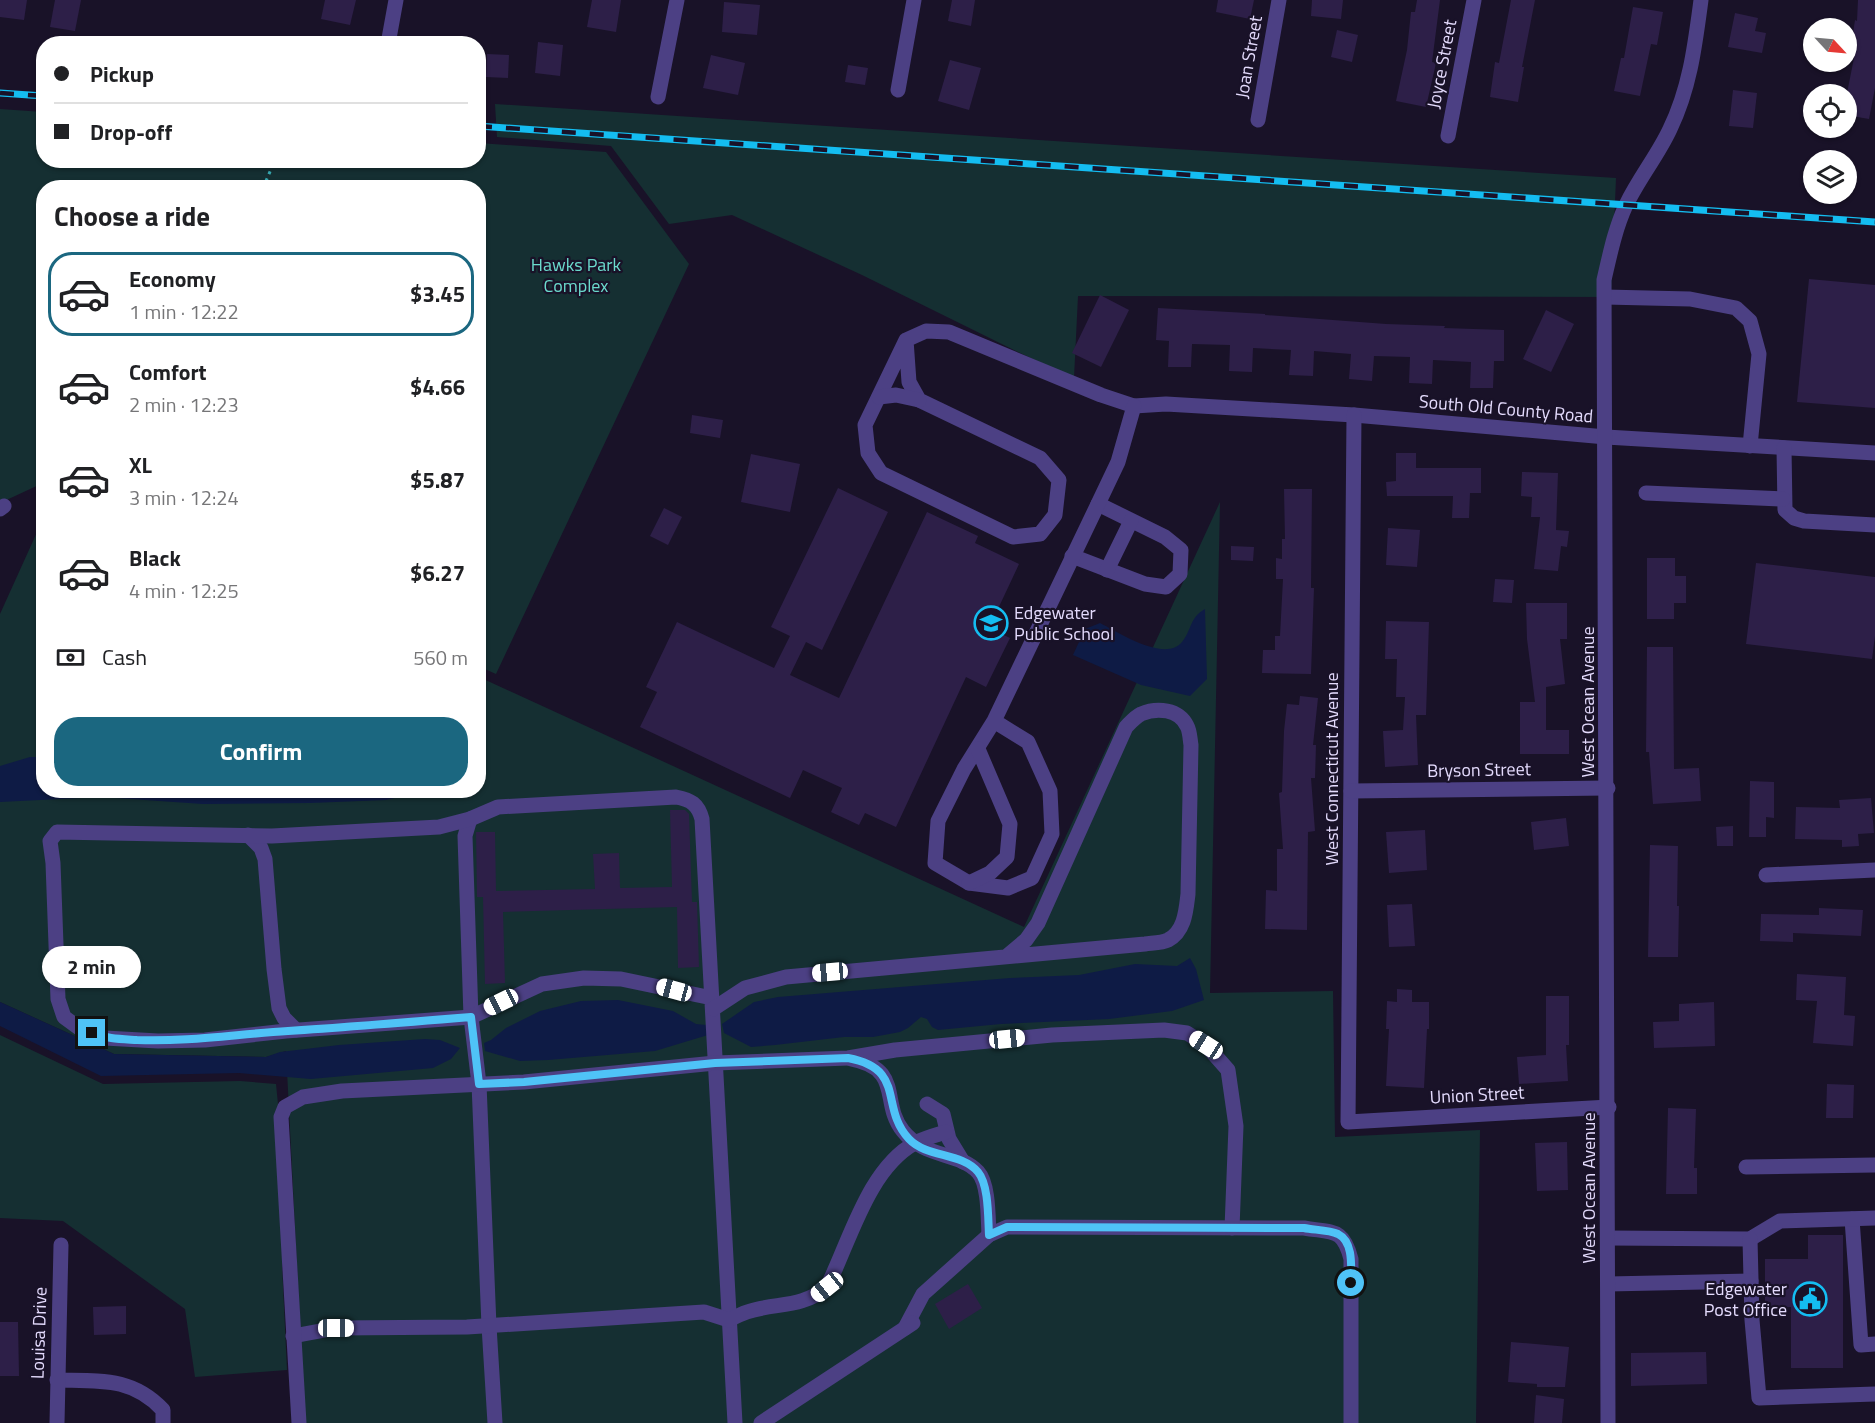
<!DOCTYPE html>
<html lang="en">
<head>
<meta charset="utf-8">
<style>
	body { margin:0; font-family:"Titillium Web",sans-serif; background:#f2f2f2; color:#202124; height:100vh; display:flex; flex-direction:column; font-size:22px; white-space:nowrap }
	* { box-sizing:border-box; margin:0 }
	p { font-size:20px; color:#757577 }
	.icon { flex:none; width:33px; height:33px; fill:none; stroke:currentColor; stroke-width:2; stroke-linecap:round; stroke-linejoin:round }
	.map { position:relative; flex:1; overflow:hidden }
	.side { position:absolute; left:36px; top:180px; width:450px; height:618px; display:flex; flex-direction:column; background:#fff; border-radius:24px; box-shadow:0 2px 4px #0004 }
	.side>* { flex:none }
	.hud { position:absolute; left:36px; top:36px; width:450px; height:132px; border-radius:24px; box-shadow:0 2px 4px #0004; display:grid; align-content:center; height:132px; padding:0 18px; background:#fff }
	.needle { width:39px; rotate:116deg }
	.fabs { position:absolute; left:1803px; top:18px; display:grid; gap:12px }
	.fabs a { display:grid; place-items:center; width:54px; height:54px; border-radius:50%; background:#fff; box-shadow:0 2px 4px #0004; font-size:30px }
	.end { position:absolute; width:27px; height:27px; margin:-14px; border:8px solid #4fc3f7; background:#111; box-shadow:0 0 0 3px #111 }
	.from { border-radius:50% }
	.bubble { position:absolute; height:42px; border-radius:21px; background:#fff; box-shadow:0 2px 4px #0004; font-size:20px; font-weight:700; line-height:42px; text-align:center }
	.car { position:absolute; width:18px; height:36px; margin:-18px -9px; border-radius:8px; box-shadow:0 0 4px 2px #0007; background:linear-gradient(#fff 24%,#345 0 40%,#fff 0 76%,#345 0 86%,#fff 0) }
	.hud b { display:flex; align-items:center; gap:21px; height:57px; font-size:22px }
	.hud b+b { border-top:2px solid #e0e0e0 }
	.hud i { width:15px; height:15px; background:#202124 }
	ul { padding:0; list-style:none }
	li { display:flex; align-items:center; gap:18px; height:84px; margin:0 12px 9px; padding:0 6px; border:3px solid transparent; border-radius:24px }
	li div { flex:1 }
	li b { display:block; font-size:22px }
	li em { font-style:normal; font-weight:700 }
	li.current { border-color:#1b6780 }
	li>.icon { width:54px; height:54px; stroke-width:1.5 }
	h2 { padding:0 18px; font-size:27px; line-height:72px }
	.pay { display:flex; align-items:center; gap:15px; height:66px; padding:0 18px; font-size:22px }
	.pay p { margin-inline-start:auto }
	.cta { display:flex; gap:12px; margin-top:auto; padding:12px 18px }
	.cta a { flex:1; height:69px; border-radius:24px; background:#1b6780; color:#fff; font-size:24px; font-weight:700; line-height:69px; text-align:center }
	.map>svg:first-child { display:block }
	.green { fill:#152f32 }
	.water { fill:#0e1b45 }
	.building { fill:#2d1f48 }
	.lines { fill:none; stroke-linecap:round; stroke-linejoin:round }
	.path { stroke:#38abb4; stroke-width:3; stroke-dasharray:3 4.5; stroke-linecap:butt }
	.minor { stroke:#4c4084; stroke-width:15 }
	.rail-casing { stroke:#14bdf1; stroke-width:7 }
	.rail { stroke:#191228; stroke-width:4.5; stroke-dasharray:14; stroke-linecap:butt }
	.route { stroke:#4fc3f7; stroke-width:8 }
	.labels { text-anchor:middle; stroke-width:4.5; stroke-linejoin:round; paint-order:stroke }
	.street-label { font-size:18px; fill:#e4dbfd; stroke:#191228 }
	.park-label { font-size:18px; fill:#6bdacd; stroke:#191228 }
	.poi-label { font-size:18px; fill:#e4dbfd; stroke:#191228; text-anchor:start }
</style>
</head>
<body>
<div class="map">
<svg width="1875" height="1423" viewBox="0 0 1875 1423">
	<rect width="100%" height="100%" fill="#191228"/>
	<!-- green -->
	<g class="green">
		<polygon points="495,104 1616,178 1611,297 1078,296 1074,378 1018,352 862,275 732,215 669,224 611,146 497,137"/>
		<polygon points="0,109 43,112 44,160 478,160 479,143 606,152 689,264 496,674 478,666 478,188 44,188 43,483 0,503"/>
		<polygon points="1220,502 1210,993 1333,991 1335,1137 1480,1130 1476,1423 305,1423 286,1051 266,1057 114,1054 0,1002 0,614 43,519 44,790 478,790 479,677 1024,927"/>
		<polygon points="0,1035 103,1084 240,1081 276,1084 283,1154 282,1265 287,1370 195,1377 185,1309 63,1221 0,1218"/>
	</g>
	<!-- water -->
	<g class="water">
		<path d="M1205 609 1207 679 1190 696 1141 685 1073 655 1085 629 1100 623C1118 632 1165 663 1182 642 1192 630 1189 618 1205 609Z"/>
		<polygon points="30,757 43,757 44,790 419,791 416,793 386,800 310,803 203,804 101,797 0,802 0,766"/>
		<polygon points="1190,958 1196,969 1204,1000 1172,1011 1109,1019 1001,1024 938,1030 932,1027 927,1019 921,1017 908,1028 900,1032 873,1037 844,1037 775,1045 751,1047 724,1033 722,1024 754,1002 778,997 1010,978 1079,975 1135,964 1177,966"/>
		<polygon points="618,1000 673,1011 696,1024 706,1025 708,1035 655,1051 548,1060 520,1061 485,1051 484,1043 491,1040 506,1028 540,1011 581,1001"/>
		<polygon points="0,1002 114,1054 266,1057 280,1052 339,1045 425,1039 440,1040 460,1048 451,1059 433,1068 311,1079 239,1073 101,1076 0,1026"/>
	</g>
	<!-- building -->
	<g class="building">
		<polygon points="0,0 27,0 24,20 0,17"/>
		<polygon points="55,0 81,0 75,31 50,27"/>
		<polygon points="325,0 356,0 350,25 321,19"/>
		<polygon points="592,0 621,0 616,32 587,27"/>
		<polygon points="952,0 975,0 971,26 948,21"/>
		<polygon points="1218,0 1254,0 1250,19 1216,12"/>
		<polygon points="1312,0 1343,0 1341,19 1311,16"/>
		<polygon points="1417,0 1440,0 1432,62 1436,63 1426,107 1396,101 1407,50 1411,12 1415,12"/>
		<polygon points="1511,0 1535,0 1522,67 1524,67 1518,102 1490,97 1495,62 1499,63"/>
		<polygon points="1858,0 1875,0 1875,88 1869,119 1846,115 1846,98 1855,53 1850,53 1855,20 1857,21"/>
		<polygon points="724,2 760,5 757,35 722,32"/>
		<polygon points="1633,7 1663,12 1657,45 1651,44 1640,96 1614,91 1621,58 1624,58"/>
		<polygon points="1735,13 1758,18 1755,31 1766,33 1762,53 1728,47"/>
		<polygon points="1337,30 1358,35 1352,62 1331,57"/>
		<polygon points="538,42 563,45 560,76 535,73"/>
		<polygon points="487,54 509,55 508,78 486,77"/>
		<polygon points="711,55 745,63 738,95 703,88"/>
		<polygon points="950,60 981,68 969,110 938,101"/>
		<polygon points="848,65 868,68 865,85 845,82"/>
		<polygon points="1733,90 1757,93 1753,128 1729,126"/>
		<polygon points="1809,279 1875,285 1875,408 1797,402"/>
		<polygon points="1100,295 1129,310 1101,367 1072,353"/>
		<polygon points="1158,308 1265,314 1265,315 1386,324 1445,326 1444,328 1504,330 1504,361 1494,361 1493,388 1470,388 1471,362 1433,360 1432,384 1409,383 1410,357 1374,356 1372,381 1349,379 1351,354 1314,351 1313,376 1289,375 1291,350 1253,348 1252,372 1229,371 1230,345 1192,344 1191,367 1168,367 1169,341 1156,340"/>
		<polygon points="1546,310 1574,324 1551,372 1523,359"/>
		<polygon points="692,415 723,420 720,438 690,433"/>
		<polygon points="1396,453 1416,453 1416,468 1481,468 1481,493 1470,493 1469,518 1452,518 1453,496 1387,496 1386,482 1396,481"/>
		<polygon points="751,454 800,464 790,512 741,502"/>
		<polygon points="1522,472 1558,473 1556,530 1569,531 1567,547 1561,546 1558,571 1534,569 1540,517 1531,517 1532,497 1521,496"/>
		<polygon points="838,488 888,512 822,650 806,642 790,675 839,698 927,512 978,536 975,543 1019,564 989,628 1010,638 986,687 966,677 896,827 865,813 859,825 831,812 842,788 803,770 790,798 640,727 657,692 646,687 677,622 774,668 790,636 771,627"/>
		<polygon points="1284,489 1312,489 1311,588 1314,588 1311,674 1262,673 1263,650 1275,650 1275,636 1280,636 1283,579 1276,579 1276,558 1282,559 1282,539 1285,539"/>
		<polygon points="664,508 682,517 668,545 650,536"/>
		<polygon points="1388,528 1420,530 1417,567 1386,565"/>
		<polygon points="1231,546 1254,547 1253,561 1231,560"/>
		<polygon points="1647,558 1675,558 1675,576 1686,576 1686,603 1674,603 1674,619 1647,619"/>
		<polygon points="1756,563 1875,577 1875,636 1872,659 1746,644"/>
		<polygon points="1495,579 1514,580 1512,603 1493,602"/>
		<polygon points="1526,603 1567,603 1567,639 1560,639 1565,684 1546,687 1546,730 1569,730 1569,754 1520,754 1520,702 1535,702 1527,639"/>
		<polygon points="1386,621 1429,622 1426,715 1416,715 1418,765 1385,767 1383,731 1403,730 1405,697 1396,697 1397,659 1385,659"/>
		<polygon points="1647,647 1673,647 1674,769 1699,768 1701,801 1653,804 1649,752 1646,752"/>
		<polygon points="1300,696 1318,698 1313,745 1316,745 1315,778 1311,778 1315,831 1308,832 1307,930 1265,929 1266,890 1277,891 1277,849 1283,849 1279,793 1282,792 1284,731 1287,704 1299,705"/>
		<polygon points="1750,781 1774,782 1774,818 1766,817 1766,837 1749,837"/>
		<polygon points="1871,798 1874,833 1858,834 1859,846 1842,847 1842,840 1795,839 1796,807 1840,808 1839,800"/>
		<polygon points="670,810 685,810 689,814 692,902 697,902 699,967 678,968 677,907 503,912 505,983 485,984 483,897 477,897 476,832 495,832 496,891 595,889 593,854 619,853 620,888 672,887"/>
		<polygon points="1566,818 1569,846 1534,850 1531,822"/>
		<polygon points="1733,826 1733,846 1717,846 1716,827"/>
		<polygon points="1425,830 1427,870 1389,873 1386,832"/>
		<polygon points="1650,845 1678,846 1677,906 1679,906 1678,957 1648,957"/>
		<polygon points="1412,904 1415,946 1389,947 1387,905"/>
		<polygon points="1819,908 1863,910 1861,936 1793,933 1793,942 1760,941 1761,914 1819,915"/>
		<polygon points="1797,974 1846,977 1844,1015 1855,1016 1853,1046 1813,1043 1817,1001 1796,1000"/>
		<polygon points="1397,989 1412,990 1412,1002 1429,1002 1429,1029 1427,1029 1424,1088 1386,1086 1389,1029 1386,1029 1387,1001 1397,1002"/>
		<polygon points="1546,996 1569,996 1569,1045 1566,1045 1568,1081 1519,1084 1517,1057 1546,1055"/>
		<polygon points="1714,1002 1715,1046 1654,1048 1653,1022 1679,1021 1679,1004"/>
		<polygon points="1827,1084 1854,1085 1853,1118 1826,1118"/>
		<polygon points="1668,1108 1696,1109 1694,1168 1697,1168 1697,1194 1666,1194"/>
		<polygon points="1567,1142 1568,1190 1537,1191 1535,1143"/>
		<polygon points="1808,1235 1843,1235 1843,1368 1791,1368 1791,1307 1765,1307 1765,1259 1808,1259"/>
		<polygon points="968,1284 982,1308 949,1329 935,1304"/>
		<polygon points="126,1306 126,1334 94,1335 93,1307"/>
		<polygon points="0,1322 18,1322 19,1376 0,1376"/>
		<polygon points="1511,1342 1569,1347 1565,1387 1537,1387 1537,1384 1508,1382"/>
		<polygon points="1706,1352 1707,1384 1631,1386 1631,1353"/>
		<polygon points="1536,1395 1564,1399 1562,1423 1534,1423"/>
	</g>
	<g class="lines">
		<!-- path -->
		<polyline class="path" points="263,188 275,160"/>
		<!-- minor -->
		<g class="minor">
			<polyline points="388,44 396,0"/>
			<polyline points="898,90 914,0"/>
			<polyline points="658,97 677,0"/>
			<polyline points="1258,120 1279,0"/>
			<polyline points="1448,136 1474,0"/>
			<polyline points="1605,297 1690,299 1736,308 1750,321 1759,354 1750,446"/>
			<polyline points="906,340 909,382 919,400 1040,458 1059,480 1055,515 1040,534 1013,537 881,473 868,453 865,425 906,340 926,331 949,332 1101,395 1134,406 1166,404 1354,415 1606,437 1875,453"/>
			<polyline points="879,397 896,395 919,400"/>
			<polyline points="1354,415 1348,1122 1609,1107"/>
			<polyline points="1784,448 1785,510 1794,518 1804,521 1875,525"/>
			<polyline points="1646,493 1783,499"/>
			<polyline points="0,509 4,506"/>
			<polyline points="1072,556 1145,584 1166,587 1180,574 1181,550 1165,537 1098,504"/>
			<polyline points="1107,570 1131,521"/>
			<polyline points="994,721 1028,742 1050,791 1052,834 1032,878 1008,888 969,883 935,863 938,821 964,769 994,721 1098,504 1118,462 1134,406"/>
			<polyline points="1351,791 1608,788"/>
			<polyline points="470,819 465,836 471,1017 479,1084 489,1326 495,1423"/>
			<polyline points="248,835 261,848 265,859 274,969 279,1008 284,1018 296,1030"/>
			<polyline points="1766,875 1875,870"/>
			<polyline points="969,883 990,873 1007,857 1010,824 978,749"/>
			<path d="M712 998 621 979 584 978 542 984 471 1017 286 1031 205 1040 158 1041 105 1038 79 1028 64 1017 58 999 53 863 50 841 57 832 272 836 439 827 470 819 498 807 676 797C691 800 698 804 702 819L735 1423"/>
			<path d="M713 1009 745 988 786 977 1145 944C1152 943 1162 943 1168 940 1185 931 1186 910 1188 894L1191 745C1190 740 1190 731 1187 726 1179 709 1157 707 1141 714 1135 717 1130 723 1126 727L1038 923 1026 940 1007 956"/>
			<path d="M851 1059C904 1069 880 1103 903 1131 925 1159 958 1151 978 1172 989 1184 988 1219 989 1235"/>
			<polyline points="927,1104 943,1114 949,1139 963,1162"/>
			<polyline points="1746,1167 1875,1165"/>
			<polyline points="1852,1219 1861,1345 1875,1344"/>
			<polyline points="1608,1238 1750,1239 1780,1221 1875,1218"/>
			<polyline points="1750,1239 1752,1320 1759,1398 1875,1394"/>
			<polyline points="1608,1284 1751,1281"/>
			<path d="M905 1328 923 1294 989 1235 1007 1227 1304 1228C1334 1233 1343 1228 1351 1259V1423"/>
			<path d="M293 1336 336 1328 467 1327 704 1312 729 1320C735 1317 741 1314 747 1312 776 1302 801 1309 827 1287 850 1241 868 1169 915 1143 925 1138 936 1135 946 1132"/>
			<path d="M57 1380C100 1381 132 1377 163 1410V1423"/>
			<polyline points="57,1423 61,1245"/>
			<polyline points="299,1423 281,1117 285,1107 303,1097 342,1091 524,1082 715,1063 848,1058 895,1050 1052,1035 1164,1030 1187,1033 1206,1045 1228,1070 1236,1126 1232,1228"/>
			<polyline points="761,1423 913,1323"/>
			<path d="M1608 1423 1604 280C1610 254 1615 229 1626 205 1639 178 1658 155 1670 129 1690 88 1695 45 1701 0"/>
		</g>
		<!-- rail casing -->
		<g class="rail-casing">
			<g id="rail">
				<polyline points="0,93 44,96"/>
				<polyline points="478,126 1875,222"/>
			</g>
		</g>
		<!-- rail -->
		<use href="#rail" class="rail"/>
	</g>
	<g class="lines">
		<!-- route -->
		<path class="route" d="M92 1033C107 1039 121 1039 137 1040 188 1042 237 1034 288 1031 349 1027 410 1022 471 1017L479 1084 524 1082 715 1063 848 1058C907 1069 879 1107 909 1139 927 1158 961 1152 978 1172 989 1185 988 1219 989 1235L1007 1227 1304 1228C1314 1230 1329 1230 1338 1234 1354 1242 1351 1268 1351 1283"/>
	</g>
	<!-- icons -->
	<defs>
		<g id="school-ring" transform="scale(1.725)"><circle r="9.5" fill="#191228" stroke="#14bdf1" stroke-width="1.5"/><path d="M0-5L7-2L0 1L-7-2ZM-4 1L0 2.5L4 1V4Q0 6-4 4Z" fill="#14bdf1"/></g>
		<g id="civic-ring" transform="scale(1.725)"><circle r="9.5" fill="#191228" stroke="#14bdf1" stroke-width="1.5"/><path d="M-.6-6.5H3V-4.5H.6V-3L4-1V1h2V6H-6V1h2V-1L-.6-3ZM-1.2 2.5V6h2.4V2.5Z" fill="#14bdf1"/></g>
	</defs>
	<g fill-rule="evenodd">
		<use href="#school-ring" x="991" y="623"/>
		<use href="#civic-ring" x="1810" y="1299"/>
	</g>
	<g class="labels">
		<!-- street labels -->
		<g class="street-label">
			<text transform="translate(1249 57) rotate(-80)" y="6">Joan Street</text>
			<text transform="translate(1442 64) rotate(-79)" y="6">Joyce Street</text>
			<text transform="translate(1506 409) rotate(5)" y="6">South Old County Road</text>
			<text transform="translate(1588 702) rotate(-90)" y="6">West Ocean Avenue</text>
			<text transform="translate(1332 769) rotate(-90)" y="6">West Connecticut Avenue</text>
			<text transform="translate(1479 770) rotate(-1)" y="6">Bryson Street</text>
			<text transform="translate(1477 1095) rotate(-3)" y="6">Union Street</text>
			<text transform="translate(1589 1188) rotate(-90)" y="6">West Ocean Avenue</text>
			<text transform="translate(39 1333) rotate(-88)" y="6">Louisa Drive</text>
		</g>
		<!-- park labels -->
		<g class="park-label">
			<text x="576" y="271">Hawks Park<tspan x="576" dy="21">Complex</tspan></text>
		</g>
		<!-- poi labels -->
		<g class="poi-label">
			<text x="1014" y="619">Edgewater<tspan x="1014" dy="21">Public School</tspan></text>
			<text x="1787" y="1295" text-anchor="end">Edgewater<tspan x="1787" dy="21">Post Office</tspan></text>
		</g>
	</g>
</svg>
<div class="fabs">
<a><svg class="needle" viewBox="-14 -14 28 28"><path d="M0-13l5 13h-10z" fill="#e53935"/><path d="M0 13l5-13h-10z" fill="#757577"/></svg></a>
<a><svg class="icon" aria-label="locate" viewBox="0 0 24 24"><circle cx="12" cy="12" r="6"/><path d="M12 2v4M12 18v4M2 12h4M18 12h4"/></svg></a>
<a><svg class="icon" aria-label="layers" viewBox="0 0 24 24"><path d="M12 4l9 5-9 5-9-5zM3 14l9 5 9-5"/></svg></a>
</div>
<i class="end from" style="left:1351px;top:1283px"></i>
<i class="end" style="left:92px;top:1033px"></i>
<div class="bubble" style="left:42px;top:946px;width:99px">2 min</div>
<i class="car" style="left:830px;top:972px;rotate:265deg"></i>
<i class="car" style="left:674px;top:990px;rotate:285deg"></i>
<i class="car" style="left:501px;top:1002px;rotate:244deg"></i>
<i class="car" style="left:1007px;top:1039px;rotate:84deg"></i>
<i class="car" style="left:1206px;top:1045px;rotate:302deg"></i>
<i class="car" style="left:827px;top:1287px;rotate:231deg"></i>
<i class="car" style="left:336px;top:1328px;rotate:90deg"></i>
<div class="hud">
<b><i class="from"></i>Pickup</b>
<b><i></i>Drop-off</b>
</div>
<section class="side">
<h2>Choose a ride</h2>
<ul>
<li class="current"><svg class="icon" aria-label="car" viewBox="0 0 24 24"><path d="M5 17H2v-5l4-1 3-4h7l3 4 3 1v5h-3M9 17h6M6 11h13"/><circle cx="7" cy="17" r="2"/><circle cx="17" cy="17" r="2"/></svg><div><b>Economy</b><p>1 min · 12:22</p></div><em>$3.45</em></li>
<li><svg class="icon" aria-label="car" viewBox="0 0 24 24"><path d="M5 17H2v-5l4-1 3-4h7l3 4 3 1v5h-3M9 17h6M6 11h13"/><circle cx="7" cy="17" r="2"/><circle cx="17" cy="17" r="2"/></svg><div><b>Comfort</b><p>2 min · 12:23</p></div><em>$4.66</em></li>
<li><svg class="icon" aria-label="car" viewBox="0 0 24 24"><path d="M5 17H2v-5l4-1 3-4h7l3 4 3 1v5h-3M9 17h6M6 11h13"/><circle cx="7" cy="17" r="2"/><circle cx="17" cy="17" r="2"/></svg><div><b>XL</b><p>3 min · 12:24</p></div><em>$5.87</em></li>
<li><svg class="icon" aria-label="car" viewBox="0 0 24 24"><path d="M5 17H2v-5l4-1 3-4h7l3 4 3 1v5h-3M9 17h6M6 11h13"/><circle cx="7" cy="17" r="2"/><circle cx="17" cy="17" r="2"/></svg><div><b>Black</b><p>4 min · 12:25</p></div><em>$6.27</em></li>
</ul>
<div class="pay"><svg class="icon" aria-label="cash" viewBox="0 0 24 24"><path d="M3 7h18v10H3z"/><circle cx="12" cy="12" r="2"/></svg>Cash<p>560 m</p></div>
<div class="cta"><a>Confirm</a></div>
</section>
</div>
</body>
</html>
